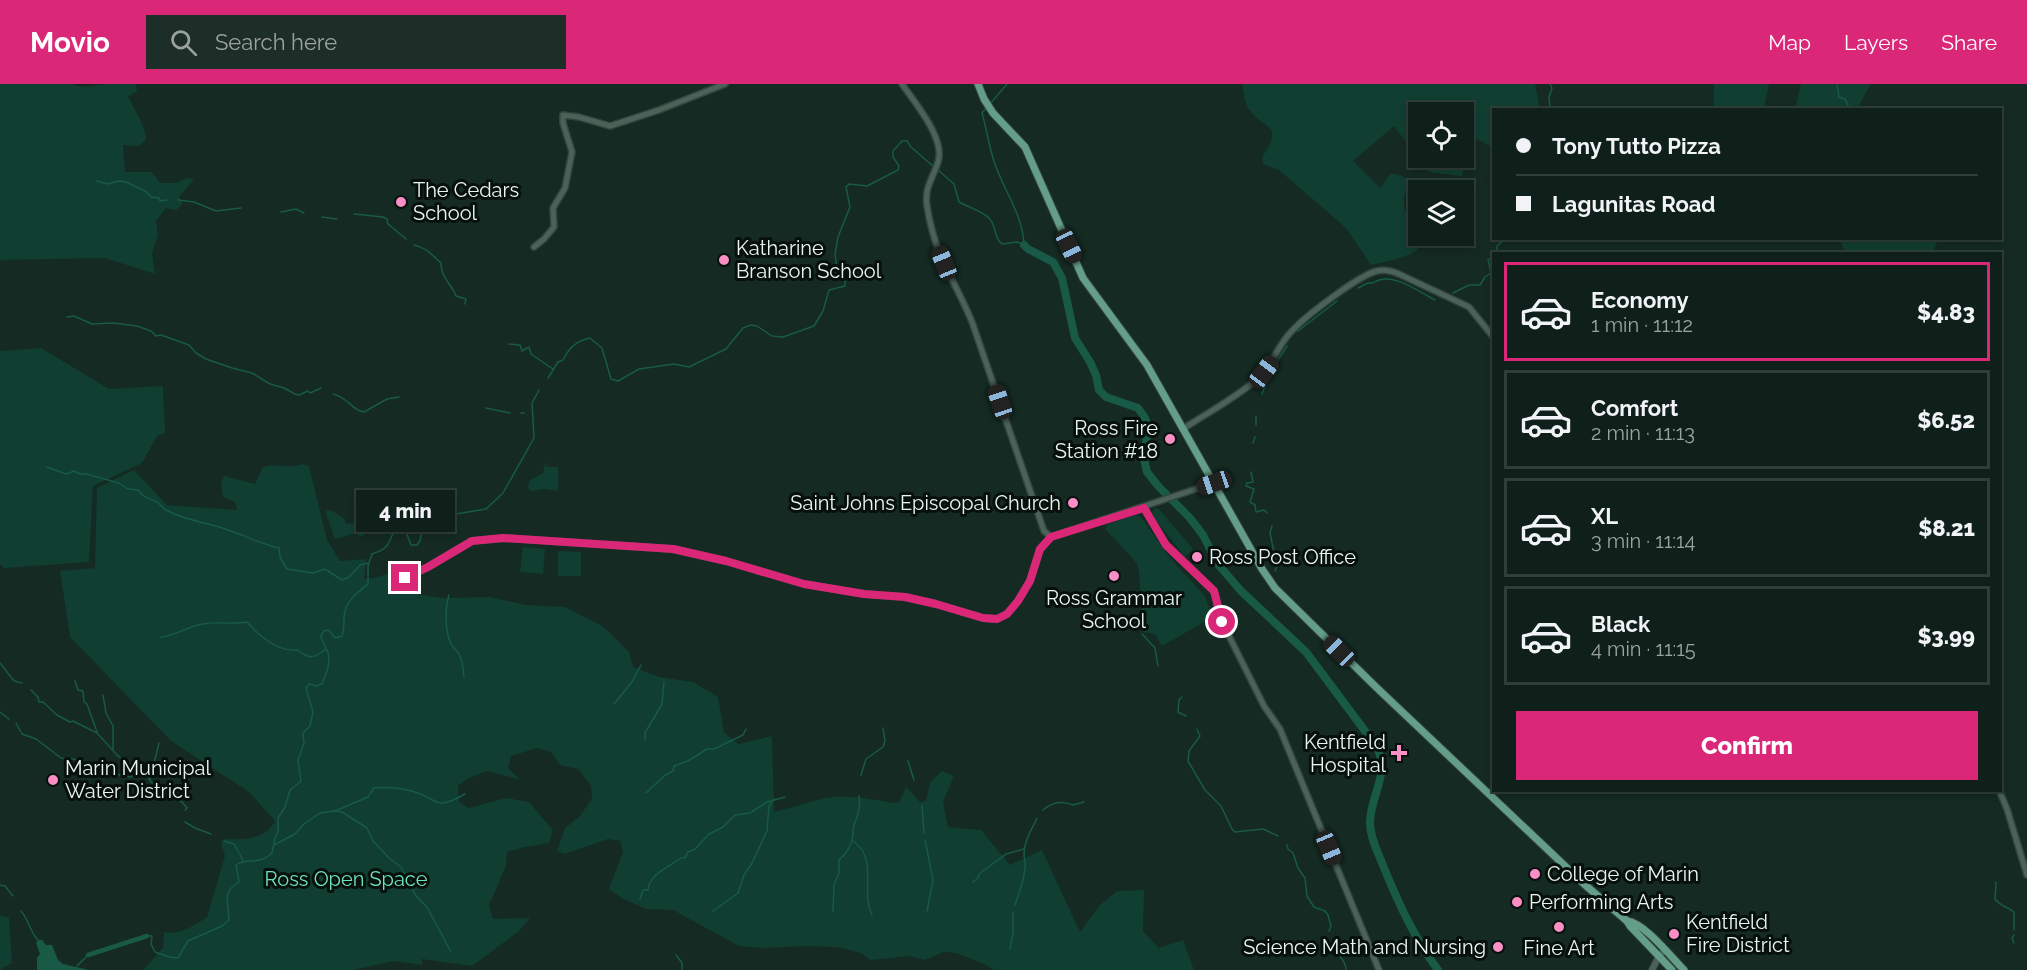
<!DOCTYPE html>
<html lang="en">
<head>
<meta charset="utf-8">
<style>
	body { margin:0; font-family:Raleway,sans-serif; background:#1d2d27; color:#f1f3f6; height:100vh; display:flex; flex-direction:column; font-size:22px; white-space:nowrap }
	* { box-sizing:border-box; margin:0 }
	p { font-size:20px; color:#9ba3a2 }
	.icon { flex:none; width:33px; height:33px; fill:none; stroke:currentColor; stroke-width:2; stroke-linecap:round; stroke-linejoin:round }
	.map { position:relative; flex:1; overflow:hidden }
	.details { position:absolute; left:1492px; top:168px; width:510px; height:540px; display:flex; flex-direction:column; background:#0f201a; border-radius:0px; box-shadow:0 3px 9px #0003,0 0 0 2px #2f3e39 }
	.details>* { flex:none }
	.banner { position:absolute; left:1492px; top:24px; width:510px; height:132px; border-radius:0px; box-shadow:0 3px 9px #0003,0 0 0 2px #2f3e39; display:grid; align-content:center; height:132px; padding:0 24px; background:#0f201a }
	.tools { position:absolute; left:1408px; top:18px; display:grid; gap:12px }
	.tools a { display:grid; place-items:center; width:66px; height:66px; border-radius:0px; background:#0f201a; box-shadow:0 3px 9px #0003,0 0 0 2px #2f3e39; font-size:30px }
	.end { position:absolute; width:27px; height:27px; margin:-14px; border:8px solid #db2777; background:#fff; box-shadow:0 0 0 3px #fff }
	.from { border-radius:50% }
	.bubble { position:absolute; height:42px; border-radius:0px; background:#0f201a; box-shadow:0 3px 9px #0003,0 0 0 2px #2f3e39; font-size:20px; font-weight:800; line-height:42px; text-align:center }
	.car { position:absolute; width:18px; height:36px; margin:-18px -9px; border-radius:8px; box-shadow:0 0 4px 2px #0007; background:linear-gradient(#222 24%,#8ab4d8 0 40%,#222 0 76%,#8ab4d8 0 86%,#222 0) }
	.banner b { display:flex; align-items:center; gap:21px; height:57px; font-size:22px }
	.banner b+b { border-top:2px solid #2f3e39 }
	.banner i { width:15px; height:15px; background:#f1f3f6 }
	ul { padding:10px 0 0; list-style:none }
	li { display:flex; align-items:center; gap:18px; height:99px; margin:0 12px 9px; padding:0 12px; border:3px solid #2f3e39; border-radius:0px }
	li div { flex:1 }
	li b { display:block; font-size:22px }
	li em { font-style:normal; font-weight:800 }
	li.current { border-color:#db2777 }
	li>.icon { width:54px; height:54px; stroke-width:1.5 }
	.cta { display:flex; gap:12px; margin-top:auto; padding:12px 24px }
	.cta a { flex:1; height:69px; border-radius:0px; background:#db2777; color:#fff; font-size:24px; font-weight:800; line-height:69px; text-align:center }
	header { display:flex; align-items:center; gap:36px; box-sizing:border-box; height:84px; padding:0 30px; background:#db2777; color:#fff }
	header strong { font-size:28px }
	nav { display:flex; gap:33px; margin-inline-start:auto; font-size:21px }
	.search { width:420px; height:54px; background:#1d2d27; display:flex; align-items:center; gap:15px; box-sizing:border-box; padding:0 21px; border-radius:0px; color:#9ba3a2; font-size:22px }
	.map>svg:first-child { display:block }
	.green { fill:#103e30; fill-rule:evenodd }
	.water { fill:#185a46 }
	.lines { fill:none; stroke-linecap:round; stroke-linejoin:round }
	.stream { stroke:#185a46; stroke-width:1.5 }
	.canal { stroke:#185a46; stroke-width:4.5 }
	.river { stroke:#185a46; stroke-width:8 }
	.tertiary-casing { stroke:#33443d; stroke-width:8 }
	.secondary-casing { stroke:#33443d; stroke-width:8 }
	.primary-casing { stroke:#33443d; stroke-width:9 }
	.tertiary { stroke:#4a6258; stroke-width:5 }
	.secondary { stroke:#4a6258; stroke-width:6 }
	.primary { stroke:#649e88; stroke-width:7 }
	.route { stroke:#db2777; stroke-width:8 }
	.poi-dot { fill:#fa8fc6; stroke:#07100d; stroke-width:2 }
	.labels { text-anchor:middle; stroke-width:6; stroke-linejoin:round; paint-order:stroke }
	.poi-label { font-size:20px; fill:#e9f6f0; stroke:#07100d; text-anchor:start }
	.park-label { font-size:20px; fill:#6de3bc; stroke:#07100d }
</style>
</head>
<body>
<header>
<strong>Movio</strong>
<div class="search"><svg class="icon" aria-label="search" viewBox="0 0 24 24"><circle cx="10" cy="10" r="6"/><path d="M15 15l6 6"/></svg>Search here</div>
<nav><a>Map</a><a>Layers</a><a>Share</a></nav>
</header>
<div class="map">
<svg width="2027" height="886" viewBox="0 0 2027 886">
	<rect width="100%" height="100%" fill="#142a22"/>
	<!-- green -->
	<g class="green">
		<path d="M0 0H72C83 5 94 1 106 0 116 0 126 0 136 0L137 8 128 12C133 23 147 45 146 56L138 62 123 61 125 88H152L160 99H176L187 94 194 95 179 113 183 120 176 126 166 124 156 137 158 151 152 169 155 190 105 174 0 176Z"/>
		<path d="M1242 0H1535L1540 25 1494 26V64L1477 55H1472L1462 92 1429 88 1394 42 1353 77 1380 104 1391 89 1411 95C1404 109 1400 122 1410 136L1419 138V152H1425C1421 174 1390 176 1371 181L1347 145 1279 86 1263 80 1262 73C1285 39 1264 47 1248 24 1244 18 1244 7 1242 0ZM1419 28H1464V74H1419Z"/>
		<polygon points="1714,0 1769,0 1764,25 1714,25"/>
		<polygon points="1801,0 1871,0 1857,25 1795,25"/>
		<polygon points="1840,155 1939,155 1931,170 1845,169"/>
		<polygon points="41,264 109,305 163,302 165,349 157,352 142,379 93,402 89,478 4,484 0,480 0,267"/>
		<polygon points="545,379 546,379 547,383 558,383 558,407 544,405 531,407 528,404 529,397 543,389"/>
		<path d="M302 380 309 382 327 456 340 477 366 475 364 495C382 495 398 483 417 480V510L442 514 490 513 526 521 565 523 604 543 629 568 633 583 659 593 693 598 718 613 724 648 738 660 772 652 774 728C792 724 808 718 825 714 849 709 875 717 899 719L906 703 920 718 926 717 930 698 942 687 954 692 943 718 948 743 981 746 1010 781 1042 766 1080 848 1100 821 1117 807 1144 806 1143 847 1159 864 1183 856 1194 886H994L984 880 956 869 944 868 924 876 909 872 871 876 861 869 837 863 806 862 764 864 739 862 673 826 646 825 622 814 609 805 623 768 620 757 608 755 565 770 557 767 565 744 579 733 592 715 591 702 578 685 560 681 551 668 537 664 511 672 508 684 520 696 487 687 467 695 458 702 459 718 469 724 506 714 529 718 553 746 549 759 525 763 507 768 506 782 489 821 493 835 530 834 518 848 472 882 422 875V881L394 877 353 886H143L163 864 164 848C179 852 195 841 207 833L225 772 221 759 224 755C243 756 265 756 275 737L249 708 171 657 70 553 60 487 95 484 97 404 134 386 167 421 237 426 235 418 223 413 221 399 224 392 255 400 263 383C276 379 288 385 302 380Z"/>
		<polygon points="1155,424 1159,425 1193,465 1185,473 1155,435 1152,428"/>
		<polygon points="330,426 343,433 346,440 354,439 356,436 362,436 362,434 367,440 365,450 361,453 356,449 335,455 326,430 326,427"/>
		<polygon points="1136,431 1141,433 1170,474 1205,512 1210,526 1208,534 1206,537 1162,562 1155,550 1143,548 1139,488 1137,480 1127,468 1105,445 1108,440"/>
		<polygon points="523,463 545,465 543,490 520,488"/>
		<polygon points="558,467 581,468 581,492 558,492"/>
		<polygon points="0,831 9,834 12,879 0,886"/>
	</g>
	<!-- water -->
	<polygon class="water" points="38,856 42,856 46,861 52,861 58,876 63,880 89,886 37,886 37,874 40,870 36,859"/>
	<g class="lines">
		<!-- stream -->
		<g class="stream">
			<polyline points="1550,0 1552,4 1549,13 1550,26"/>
			<polyline points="1837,0 1839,13 1845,15 1850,26"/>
			<polyline points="990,20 1007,0"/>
			<path d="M938 86 954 100 959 118C968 123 982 127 989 134 997 142 993 153 1002 160L1017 158 1024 161C1023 131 1004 107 995 80 989 64 987 46 982 29L987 23"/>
			<polyline points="97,97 107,100 119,97 126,98 147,108 151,113 159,114 160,117 167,116"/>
			<polyline points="178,116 194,118 216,127 241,124"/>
			<polyline points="281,128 296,125 304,129"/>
			<polyline points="354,130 383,133 387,135 388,140 406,155"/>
			<polyline points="322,133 337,135"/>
			<path d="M414 161C427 164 432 171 441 179 441 194 451 199 456 212L466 215 465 220"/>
			<polyline points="1497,170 1497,162 1505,154"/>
			<path d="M1358 204 1368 199H1373C1391 186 1419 208 1435 216"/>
			<polyline points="1453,209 1469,201 1480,201 1485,193 1491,189 1488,176 1494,172"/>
			<polyline points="67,233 74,232 92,240 113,239 137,242 151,247 156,252 161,251 189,261 196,269 206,275 232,284 252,289 270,300 284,304 295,310 299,311 308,307 310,309 321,304"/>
			<polyline points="1298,247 1337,217"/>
			<polyline points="509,260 520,261 522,267 529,263 531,270 553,285"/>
			<path d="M548 294 558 278 563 276C569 264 576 257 590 254L602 264 611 295 618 297 639 285 674 280 689 283 726 265 743 244 751 241 757 242 772 252 783 253 814 242 823 227 829 206 845 202V197L837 184 835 170 838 153 850 123 846 103 849 100 867 102 898 86 899 82 893 73V67L902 57H907L911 63 934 83"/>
			<path d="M333 310C348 313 351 326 364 328L387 315 399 313"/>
			<polyline points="1262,310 1270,288 1287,262"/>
			<polyline points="486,324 510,329"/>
			<polyline points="521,329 524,329"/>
			<polyline points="1256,341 1256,332"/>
			<polyline points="1253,359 1255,353"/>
			<path d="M47 383 66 390 74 387 80 390H86L119 399 128 405 138 406C143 414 149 414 157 418 161 421 163 425 168 427 187 437 210 439 231 447 248 453 261 460 279 464L280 473 287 485 313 489 325 485 342 496 349 493 360 481 369 479"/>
			<polyline points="1251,388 1253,398 1247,399 1246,402 1254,405 1250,418 1255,421 1256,428 1264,426 1267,429"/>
			<polyline points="1272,442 1270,449 1277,482 1275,487"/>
			<path d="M449 511C445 524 445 545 450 558 452 563 457 566 459 570 463 577 463 585 464 593"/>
			<polyline points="1142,550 1155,564 1158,582"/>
			<path d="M161 553C176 552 188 542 203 540 218 537 232 541 247 538 260 553 277 568 298 566 309 576 315 574 326 565"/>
			<polyline points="0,579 14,597 22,599"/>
			<polyline points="75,597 78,606 83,607 84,618 87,620 97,648"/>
			<polyline points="31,606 38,613 39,618 43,618 57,631 70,638 73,637 97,649 118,672 143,688 155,702 182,718 187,724 185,726"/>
			<polyline points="103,611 106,629 113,642 113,665"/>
			<polyline points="1182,613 1179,616 1178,628 1186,632"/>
			<polyline points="614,620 632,598 641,581"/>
			<polyline points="0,628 9,635"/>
			<polyline points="16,639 22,650 36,655 61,674 74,675 96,686 130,693 142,689"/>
			<polyline points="1197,645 1200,652 1189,667 1188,677 1205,706 1221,722 1232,745 1235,748 1263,745 1278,752"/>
			<polyline points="645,656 645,649 662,620 664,598"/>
			<polyline points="908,677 914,696"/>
			<polyline points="861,691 866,675 883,663 885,657 883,644"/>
			<polyline points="150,696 159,659"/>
			<polyline points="646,709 664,692 673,687 674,682 688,677 707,665 714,665 743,651 746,645"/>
			<polyline points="922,722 924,749"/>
			<path d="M1043 726C1052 718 1063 717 1073 721L1084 718"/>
			<path d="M335 727 368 713 374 704C386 703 400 704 412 707 440 715 433 728 465 710"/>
			<polyline points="185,738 195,744 211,750"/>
			<polyline points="925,756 933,796 927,827"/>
			<polyline points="224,757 234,760 243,776"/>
			<path d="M853 757C879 775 860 807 872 831"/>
			<polyline points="274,761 295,750 304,740 320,729 334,727 342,728 367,744 373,757 390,775 401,783 416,812 427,823 451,868"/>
			<polyline points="1287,761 1288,765 1293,769 1298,784 1305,794 1307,812 1314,823 1325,827 1328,831 1331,842 1329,847"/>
			<polyline points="973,798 978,794 979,790 1006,770 1024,765"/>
			<path d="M1996 798 1995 815C2000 822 2008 823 2014 828V846"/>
			<polyline points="0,801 5,802 13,812"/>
			<path d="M640 815 643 806H648C649 790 669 783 681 774H685L688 768 695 765 709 750 723 743 735 731 750 729 767 718 785 713"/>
			<path d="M1015 821C1019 809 1024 797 1025 784 1026 779 1024 774 1024 770 1024 757 1032 745 1037 734"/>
			<path d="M21 827C29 836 30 848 38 856"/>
			<polyline points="713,827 738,809 744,791 752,779 767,747 769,722 774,715"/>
			<path d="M833 828 834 801 839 789V776C846 770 852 761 853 751 853 748 853 744 854 741 858 731 861 723 859 712"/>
			<path d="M147 852H152L151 860 155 868 169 873 178 874 188 857 222 842 229 836 227 813 230 805 239 798 236 781C248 772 257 783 272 769L275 754 278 748V734L285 723 290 706 301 697 298 676 304 659 303 649 310 642 313 628 306 604 309 600 316 602 322 600C326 590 332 577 327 566 324 561 322 558 321 552L324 547 329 546 335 554 342 552C345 544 343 535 345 527 348 515 359 508 368 500V482L372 470C392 464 387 458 397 442L404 443 411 461H417L420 457 423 440 427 433 432 430H456L486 425 503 409 534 354 532 319 539 306"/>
			<path d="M1330 859C1333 870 1346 873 1346 886"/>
			<polyline points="2014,859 2012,854 2014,851"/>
			<polyline points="1010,865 1013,849 1013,829"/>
			<polyline points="676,871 682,879 682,886"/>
			<polyline points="77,882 88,871"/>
		</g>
		<!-- canal -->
		<polyline class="canal" points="88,871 147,852"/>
		<!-- river -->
		<path class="river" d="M1024 161 1028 165 1053 178 1062 194 1075 254 1090 278 1096 291 1099 306 1106 313 1138 324 1145 334 1148 343 1144 375 1147 388 1159 403 1190 434 1203 451 1217 479 1241 507 1306 568 1377 663C1390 693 1370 711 1370 739 1370 753 1377 766 1382 779 1398 818 1413 852 1438 886"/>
		<!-- tertiary casing -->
		<g class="tertiary-casing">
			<g id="tertiary">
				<path d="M902 0C915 19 946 55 938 78 933 94 924 104 927 122 930 141 936 162 944 180 954 200 964 218 972 238L1044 447 1051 453"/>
				<polyline points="534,163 544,155 554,143 553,124 565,104 572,68 563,39 563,31 579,33 610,42 659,26 725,0"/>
				<path d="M1183 345C1207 329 1234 315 1256 296 1272 283 1277 262 1291 248 1304 233 1359 191 1377 187 1385 185 1392 187 1399 190L1469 223 1494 254"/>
				<polyline points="1144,424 1166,461 1214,507 1222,538 1264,622 1280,645 1379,886"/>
				<polyline points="393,499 428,483 472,457 503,454 673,465 726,477 804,500 864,510 905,513 936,520 983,534 997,535 1007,530 1018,517 1030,497 1040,466 1051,453 1214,399"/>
				<polyline points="1999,706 2007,725 2027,791"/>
			</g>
		</g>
		<!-- secondary casing -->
		<g class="secondary-casing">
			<polyline id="secondary" points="1652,886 1659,872 1665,866"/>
		</g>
		<!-- primary casing -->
		<g class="primary-casing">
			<g id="primary">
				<polyline points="978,0 984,15 993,29 1025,63 1083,194 1147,281 1262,485 1275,504 1377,604 1584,800 1627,837 1630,842 1672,886"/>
				<path d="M1627 837C1645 839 1671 873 1684 886"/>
			</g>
		</g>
		<!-- tertiary -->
		<use href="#tertiary" class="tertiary"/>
		<!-- secondary -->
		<use href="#secondary" class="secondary"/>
		<!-- primary -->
		<use href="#primary" class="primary"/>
	</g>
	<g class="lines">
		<!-- route -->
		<polyline class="route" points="405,494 428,483 472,457 503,454 673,465 726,477 804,500 864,510 905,513 936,520 983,534 997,535 1007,530 1018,517 1030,497 1040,465 1051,453 1144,424 1166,461 1214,507 1222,538"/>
	</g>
	<!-- markers -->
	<g class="poi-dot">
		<circle cx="401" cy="118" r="6"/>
		<circle cx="724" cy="176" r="6"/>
		<circle cx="1170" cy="355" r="6"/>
		<circle cx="1073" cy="419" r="6"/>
		<circle cx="1197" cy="473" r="6"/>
		<circle cx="1114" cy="492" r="6"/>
		<path d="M1396 660h6v6h6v6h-6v6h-6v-6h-6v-6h6z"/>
		<circle cx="53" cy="696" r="6"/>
		<circle cx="1535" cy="790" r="6"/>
		<circle cx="1517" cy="818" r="6"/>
		<circle cx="1559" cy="843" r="6"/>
		<circle cx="1674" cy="850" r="6"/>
		<circle cx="1498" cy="863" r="6"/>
	</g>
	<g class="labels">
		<!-- poi labels -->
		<g class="poi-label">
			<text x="413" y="113">The Cedars<tspan x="413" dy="23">School</tspan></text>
			<text x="736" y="171">Katharine<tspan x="736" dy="23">Branson School</tspan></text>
			<text x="1158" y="351" text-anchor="end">Ross Fire<tspan x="1158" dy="23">Station #18</tspan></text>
			<text x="1061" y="426" text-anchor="end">Saint Johns Episcopal Church</text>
			<text x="1209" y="480">Ross Post Office</text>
			<text x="1114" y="521" text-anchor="middle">Ross Grammar<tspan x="1114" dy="23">School</tspan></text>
			<text x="1386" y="665" text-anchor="end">Kentfield<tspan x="1386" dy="23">Hospital</tspan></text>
			<text x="65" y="691">Marin Municipal<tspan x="65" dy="23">Water District</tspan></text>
			<text x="1547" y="797">College of Marin</text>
			<text x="1529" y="825">Performing Arts</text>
			<text x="1686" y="845">Kentfield<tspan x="1686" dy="23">Fire District</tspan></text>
			<text x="1486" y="870" text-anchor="end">Science Math and Nursing</text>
			<text x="1559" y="871" text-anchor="middle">Fine Art</text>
		</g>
		<!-- park labels -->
		<g class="park-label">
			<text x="346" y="802">Ross Open Space</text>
		</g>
	</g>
</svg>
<div class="tools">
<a><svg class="icon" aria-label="locate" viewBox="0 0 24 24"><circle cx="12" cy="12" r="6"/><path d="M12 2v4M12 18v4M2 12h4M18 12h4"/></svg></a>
<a><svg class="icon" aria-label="layers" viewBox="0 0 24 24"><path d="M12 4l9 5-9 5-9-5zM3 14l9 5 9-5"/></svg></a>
</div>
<i class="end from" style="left:1222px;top:538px"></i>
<i class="end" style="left:405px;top:494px"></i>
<div class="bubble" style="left:356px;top:406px;width:99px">4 min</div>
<i class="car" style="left:1069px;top:162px;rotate:155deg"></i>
<i class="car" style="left:944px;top:179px;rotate:338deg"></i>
<i class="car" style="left:1264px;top:288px;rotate:37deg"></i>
<i class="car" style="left:1000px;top:318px;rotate:341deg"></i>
<i class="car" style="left:1214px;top:399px;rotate:251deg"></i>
<i class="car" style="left:1339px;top:567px;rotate:315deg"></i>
<i class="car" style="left:1329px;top:764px;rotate:157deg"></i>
<div class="banner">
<b><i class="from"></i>Tony Tutto Pizza</b>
<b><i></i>Lagunitas Road</b>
</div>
<section class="details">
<ul>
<li class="current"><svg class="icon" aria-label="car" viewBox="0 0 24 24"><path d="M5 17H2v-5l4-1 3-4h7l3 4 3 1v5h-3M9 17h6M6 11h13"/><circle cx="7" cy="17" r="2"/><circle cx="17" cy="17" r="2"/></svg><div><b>Economy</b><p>1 min · 11:12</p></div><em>$4.83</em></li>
<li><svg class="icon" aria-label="car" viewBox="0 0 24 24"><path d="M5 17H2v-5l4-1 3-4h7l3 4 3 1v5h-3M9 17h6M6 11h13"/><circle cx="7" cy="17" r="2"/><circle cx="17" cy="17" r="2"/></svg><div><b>Comfort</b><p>2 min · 11:13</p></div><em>$6.52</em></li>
<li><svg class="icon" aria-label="car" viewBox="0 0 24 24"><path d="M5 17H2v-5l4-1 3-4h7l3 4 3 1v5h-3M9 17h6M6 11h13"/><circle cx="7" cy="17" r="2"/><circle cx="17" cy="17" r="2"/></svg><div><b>XL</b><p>3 min · 11:14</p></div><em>$8.21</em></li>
<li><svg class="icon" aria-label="car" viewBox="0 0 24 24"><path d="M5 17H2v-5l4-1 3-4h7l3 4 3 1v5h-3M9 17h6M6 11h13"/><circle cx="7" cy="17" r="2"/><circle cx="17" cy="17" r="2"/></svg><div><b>Black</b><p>4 min · 11:15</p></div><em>$3.99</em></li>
</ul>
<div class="cta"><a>Confirm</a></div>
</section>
</div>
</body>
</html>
